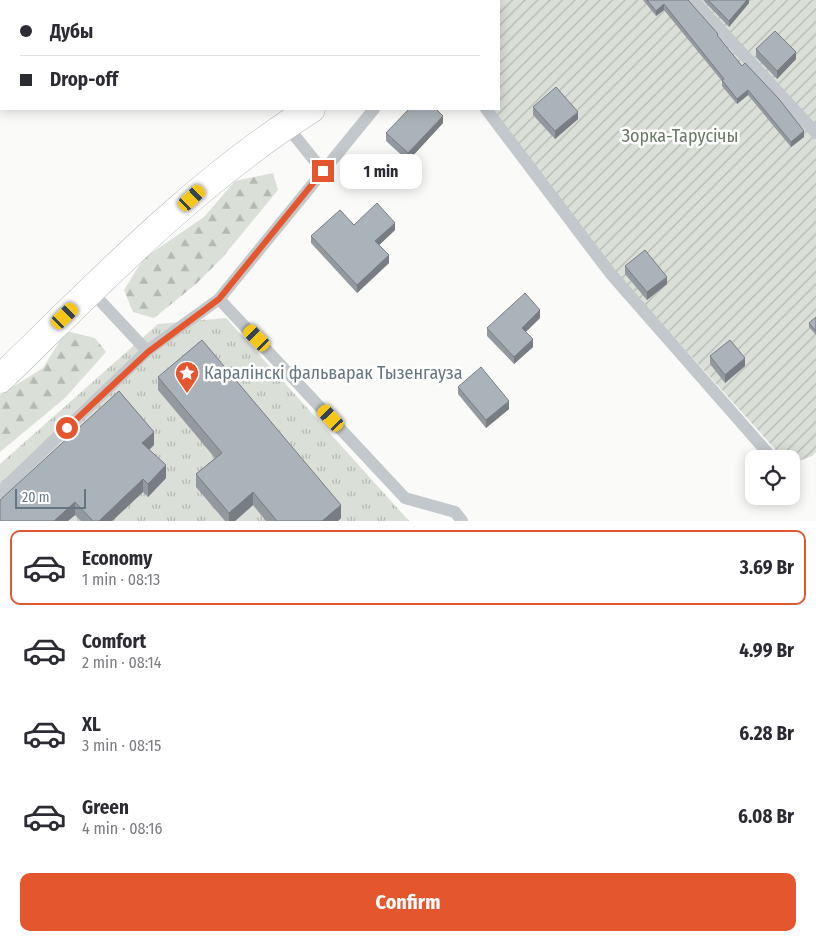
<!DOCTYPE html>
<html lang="en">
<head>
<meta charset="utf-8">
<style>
	body { margin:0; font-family:"Fira Sans Condensed",sans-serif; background:#f2f2f3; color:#2b2b33; height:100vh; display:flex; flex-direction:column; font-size:19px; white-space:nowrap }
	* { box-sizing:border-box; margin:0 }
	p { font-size:16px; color:#7c7c81 }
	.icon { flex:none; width:28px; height:28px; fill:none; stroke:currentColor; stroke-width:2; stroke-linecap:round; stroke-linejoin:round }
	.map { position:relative; height:521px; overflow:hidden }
	.panel { display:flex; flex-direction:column; background:#fff; flex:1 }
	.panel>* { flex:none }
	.guide { position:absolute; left:0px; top:0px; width:500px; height:110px; box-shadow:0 2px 12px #0003; display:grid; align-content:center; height:110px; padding:0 20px; background:#fff }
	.fabs { position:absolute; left:745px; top:450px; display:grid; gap:10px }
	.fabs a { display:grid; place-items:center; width:55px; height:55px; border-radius:10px; background:#fff; box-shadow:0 2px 12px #0003; font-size:25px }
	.scale { position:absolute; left:15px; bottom:12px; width:71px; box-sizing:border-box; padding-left:5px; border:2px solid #657683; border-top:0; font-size:14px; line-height:18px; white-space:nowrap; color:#657683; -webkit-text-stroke:4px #fff; paint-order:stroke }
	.end { position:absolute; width:22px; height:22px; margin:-11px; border:6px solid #e4572e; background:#fff; box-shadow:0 0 0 2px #fff }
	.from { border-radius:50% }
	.bubble { position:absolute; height:35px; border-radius:10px; background:#fff; box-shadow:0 2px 12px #0003; font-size:16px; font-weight:700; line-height:35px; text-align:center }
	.car { position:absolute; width:15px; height:30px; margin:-15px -8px; border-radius:6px; box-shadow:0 0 4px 1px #0007; background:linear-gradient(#f5c518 24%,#345 0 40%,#f5c518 0 76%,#345 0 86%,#f5c518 0) }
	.guide b { display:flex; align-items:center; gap:18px; height:48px; font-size:19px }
	.guide b+b { border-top:1px solid #e1e1e2 }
	.guide i { width:12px; height:12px; background:#2b2b33 }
	ul { padding:9px 0 0; list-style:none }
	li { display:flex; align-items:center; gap:15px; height:75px; margin:0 10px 8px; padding:0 10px; border:2px solid transparent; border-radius:10px }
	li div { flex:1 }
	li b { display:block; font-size:19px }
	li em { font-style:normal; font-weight:700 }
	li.on { border-color:#e4572e }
	li>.icon { width:45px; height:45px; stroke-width:1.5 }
	.action { display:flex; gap:10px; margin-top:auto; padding:10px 20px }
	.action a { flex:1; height:58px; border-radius:10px; background:#e4572e; color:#fff; font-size:20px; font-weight:700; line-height:58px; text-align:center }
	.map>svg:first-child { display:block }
	.forest { fill:url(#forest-firs) }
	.park { fill:url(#park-tufts) }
	.garden { fill:url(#garden-furrows) }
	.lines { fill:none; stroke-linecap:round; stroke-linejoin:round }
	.secondary-casing { stroke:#b3babf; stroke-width:29 }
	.lane { stroke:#c3c8cc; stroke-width:12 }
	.secondary { stroke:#fff; stroke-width:28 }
	.wall { fill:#929a9f }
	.shaded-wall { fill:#777d82 }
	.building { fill:#aab3b9; stroke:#777d82 }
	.route { stroke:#e4572e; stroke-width:6 }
	.labels { text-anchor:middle; stroke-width:5; stroke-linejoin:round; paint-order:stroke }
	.park-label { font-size:18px; fill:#687a64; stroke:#fff }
	.poi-label { font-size:18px; fill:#657683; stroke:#fff; text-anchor:start }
</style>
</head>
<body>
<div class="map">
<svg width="816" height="521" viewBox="0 0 816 521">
	<defs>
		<pattern id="forest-firs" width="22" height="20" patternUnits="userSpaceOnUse" patternTransform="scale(1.25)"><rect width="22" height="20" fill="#dadfd7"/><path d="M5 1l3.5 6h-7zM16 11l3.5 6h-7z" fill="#b4b9b4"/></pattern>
		<pattern id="park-tufts" width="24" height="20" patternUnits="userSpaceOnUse" patternTransform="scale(1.25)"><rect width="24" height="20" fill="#dadfd7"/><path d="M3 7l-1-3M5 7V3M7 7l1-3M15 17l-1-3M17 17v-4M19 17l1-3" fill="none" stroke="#b4b9b4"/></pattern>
		<pattern id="garden-furrows" width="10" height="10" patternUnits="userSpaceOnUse" patternTransform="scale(1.25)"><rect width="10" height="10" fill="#dadfd7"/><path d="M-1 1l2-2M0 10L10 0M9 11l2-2" fill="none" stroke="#b4b9b4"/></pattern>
	</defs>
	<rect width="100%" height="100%" fill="#fafaf8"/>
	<!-- forest -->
	<g class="forest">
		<polygon points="273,173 278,190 222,258 196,284 154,318 133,312 124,290 144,258 204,217 235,181"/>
		<polygon points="66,331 95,338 106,352 65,398 0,452 0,395 43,368"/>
	</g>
	<!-- park -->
	<polygon class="park" points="226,318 409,521 0,521 0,464 158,324"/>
	<!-- garden -->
	<polygon class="garden" points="479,0 816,0 816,452 812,456 791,464 791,459 784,459 617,274 480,109 499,109 499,1"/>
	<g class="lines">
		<!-- secondary casing -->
		<g class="secondary-casing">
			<g id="secondary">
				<polyline points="471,1 473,0"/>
				<path d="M0 379C98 284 195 182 311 109"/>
			</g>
		</g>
		<!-- lane -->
		<g class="lane">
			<polyline points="693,0 816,133"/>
			<polyline points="486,109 610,273 773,459"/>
			<polyline points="286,125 323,171"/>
			<polyline points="91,291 147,351"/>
			<polyline points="219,299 405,498 455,512 462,521"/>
			<polyline points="0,492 147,351 219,299 374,109"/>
		</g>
		<!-- secondary -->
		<use href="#secondary" class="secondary"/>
	</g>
	<!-- wall -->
	<g class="wall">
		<polygon points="643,0 688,0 742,66 804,137 791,147 748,95 737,104 722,86 722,81 664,10 656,16"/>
		<polygon points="703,0 749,0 749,3 729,27"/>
		<polygon points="756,49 796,59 777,79 756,57"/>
		<polygon points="533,107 578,119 555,139 533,115"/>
		<polygon points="443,123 408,161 386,141 386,133"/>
		<polygon points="354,225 395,230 379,245 389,263 357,293 311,243 311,236"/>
		<polygon points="625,266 667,284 647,300 625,274"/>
		<polygon points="816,317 816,335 809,327 809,323"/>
		<polygon points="540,318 526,332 533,347 514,364 487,336 487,328"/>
		<polygon points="710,356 745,366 725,383 710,364"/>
		<polygon points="158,377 341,518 338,521 266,521 253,505 235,521 225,521 196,487 196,474 215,458 158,390"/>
		<polygon points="458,387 509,409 486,428 458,394"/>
		<polygon points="154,445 149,450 166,478 148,497 143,492 112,521 81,521 75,515 68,521 0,521"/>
	</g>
	<!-- shaded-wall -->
	<g class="shaded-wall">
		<polygon points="747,0 749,0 749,3 729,27 729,21"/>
		<polygon points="664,4 664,10 656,16 656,11"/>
		<polygon points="796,52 796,59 777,79 777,71"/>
		<polygon points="748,90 748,95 737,104 737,99"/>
		<polygon points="578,112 578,119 555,139 555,131"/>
		<polygon points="443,116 443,123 408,161 408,153"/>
		<polygon points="804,131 804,137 791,147 791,142"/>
		<polygon points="395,223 395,230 375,249 375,241"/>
		<polygon points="389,255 389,263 357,293 357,285"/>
		<polygon points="667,277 667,284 647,300 647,292"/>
		<polygon points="540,310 540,318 522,335 522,328"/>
		<polygon points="533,339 533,347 514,364 514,357"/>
		<polygon points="745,358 745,366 725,383 725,375"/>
		<polygon points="509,401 509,409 486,428 486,420"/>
		<polygon points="154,432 154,445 142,456 142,443"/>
		<polygon points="166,465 166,478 148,497 148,484"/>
		<polygon points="143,479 143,492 112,521 99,521"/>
		<polygon points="253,492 253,505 235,521 229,521 229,513"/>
		<polygon points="75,502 75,515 68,521 54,521"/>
		<polygon points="341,505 341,518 338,521 322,521"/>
	</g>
	<!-- building -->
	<g class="building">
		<polygon points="647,0 688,0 718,34 717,35 742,66 745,63 779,99 804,131 791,142 748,90 737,99 722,80 724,79 664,4 656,11"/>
		<polygon points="708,0 747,0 729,21"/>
		<polygon points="775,31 796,52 777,71 756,49"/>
		<polygon points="556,87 578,112 555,131 533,107"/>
		<polygon points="409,109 436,109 443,116 408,153 386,133"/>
		<polygon points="377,203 395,223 375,241 389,255 357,285 311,236 340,210 354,225"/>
		<polygon points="645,250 667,277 647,292 625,266"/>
		<polygon points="525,293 540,310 522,328 533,339 514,357 487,328"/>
		<polygon points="816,317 816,331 809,323"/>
		<polygon points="202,340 341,505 322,521 277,521 253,492 229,513 196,474 222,453 158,377"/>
		<polygon points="730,340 745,358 725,375 710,356"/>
		<polygon points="481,367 509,401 486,420 458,387"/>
		<polygon points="119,391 154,432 142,443 166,465 148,484 143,479 99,521 93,521 75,502 54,521 0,521 0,500"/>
	</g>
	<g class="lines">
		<!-- route -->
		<polyline class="route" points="67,428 148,352 219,299 323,171"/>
	</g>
	<!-- icons -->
	<defs>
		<g id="sight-pin" transform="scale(1.25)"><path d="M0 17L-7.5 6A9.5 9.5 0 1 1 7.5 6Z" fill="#e4572e" stroke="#fff"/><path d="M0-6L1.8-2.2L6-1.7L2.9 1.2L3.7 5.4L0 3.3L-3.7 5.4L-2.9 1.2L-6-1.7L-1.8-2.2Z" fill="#fff"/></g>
	</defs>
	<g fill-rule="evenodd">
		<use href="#sight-pin" x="187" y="373"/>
	</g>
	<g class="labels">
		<!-- park labels -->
		<g class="park-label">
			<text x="680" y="142">Зорка-Тарусічы</text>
		</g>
		<!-- poi labels -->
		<g class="poi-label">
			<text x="204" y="379">Каралінскі фальварак Тызенгауза</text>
		</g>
	</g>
</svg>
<div class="fabs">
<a><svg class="icon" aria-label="locate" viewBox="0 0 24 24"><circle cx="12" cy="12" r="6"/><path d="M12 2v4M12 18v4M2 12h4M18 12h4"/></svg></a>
</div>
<div class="scale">20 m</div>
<i class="end from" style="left:67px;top:428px"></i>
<i class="end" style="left:323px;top:171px"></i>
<div class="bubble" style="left:340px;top:154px;width:82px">1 min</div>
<i class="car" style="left:192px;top:198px;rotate:47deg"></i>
<i class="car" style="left:65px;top:316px;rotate:46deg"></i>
<i class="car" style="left:257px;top:338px;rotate:316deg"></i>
<i class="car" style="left:331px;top:418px;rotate:317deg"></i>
<div class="guide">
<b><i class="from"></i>Дубы</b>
<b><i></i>Drop-off</b>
</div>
</div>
<section class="panel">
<ul>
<li class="on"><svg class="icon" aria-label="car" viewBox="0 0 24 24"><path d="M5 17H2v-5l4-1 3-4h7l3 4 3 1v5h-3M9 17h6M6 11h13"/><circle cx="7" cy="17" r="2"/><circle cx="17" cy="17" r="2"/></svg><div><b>Economy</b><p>1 min · 08:13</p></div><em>3.69 Br</em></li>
<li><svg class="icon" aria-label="car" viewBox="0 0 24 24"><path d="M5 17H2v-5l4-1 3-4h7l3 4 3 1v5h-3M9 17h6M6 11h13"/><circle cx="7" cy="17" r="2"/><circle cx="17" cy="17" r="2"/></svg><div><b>Comfort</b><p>2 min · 08:14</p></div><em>4.99 Br</em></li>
<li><svg class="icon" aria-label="car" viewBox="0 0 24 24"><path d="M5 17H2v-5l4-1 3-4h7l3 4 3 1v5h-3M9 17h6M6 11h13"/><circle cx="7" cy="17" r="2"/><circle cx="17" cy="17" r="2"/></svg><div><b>XL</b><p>3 min · 08:15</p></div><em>6.28 Br</em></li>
<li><svg class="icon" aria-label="car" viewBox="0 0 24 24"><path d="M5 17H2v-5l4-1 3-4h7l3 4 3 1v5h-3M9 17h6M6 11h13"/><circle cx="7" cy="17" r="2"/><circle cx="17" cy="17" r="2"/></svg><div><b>Green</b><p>4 min · 08:16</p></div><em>6.08 Br</em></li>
</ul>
<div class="action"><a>Confirm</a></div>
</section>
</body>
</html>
